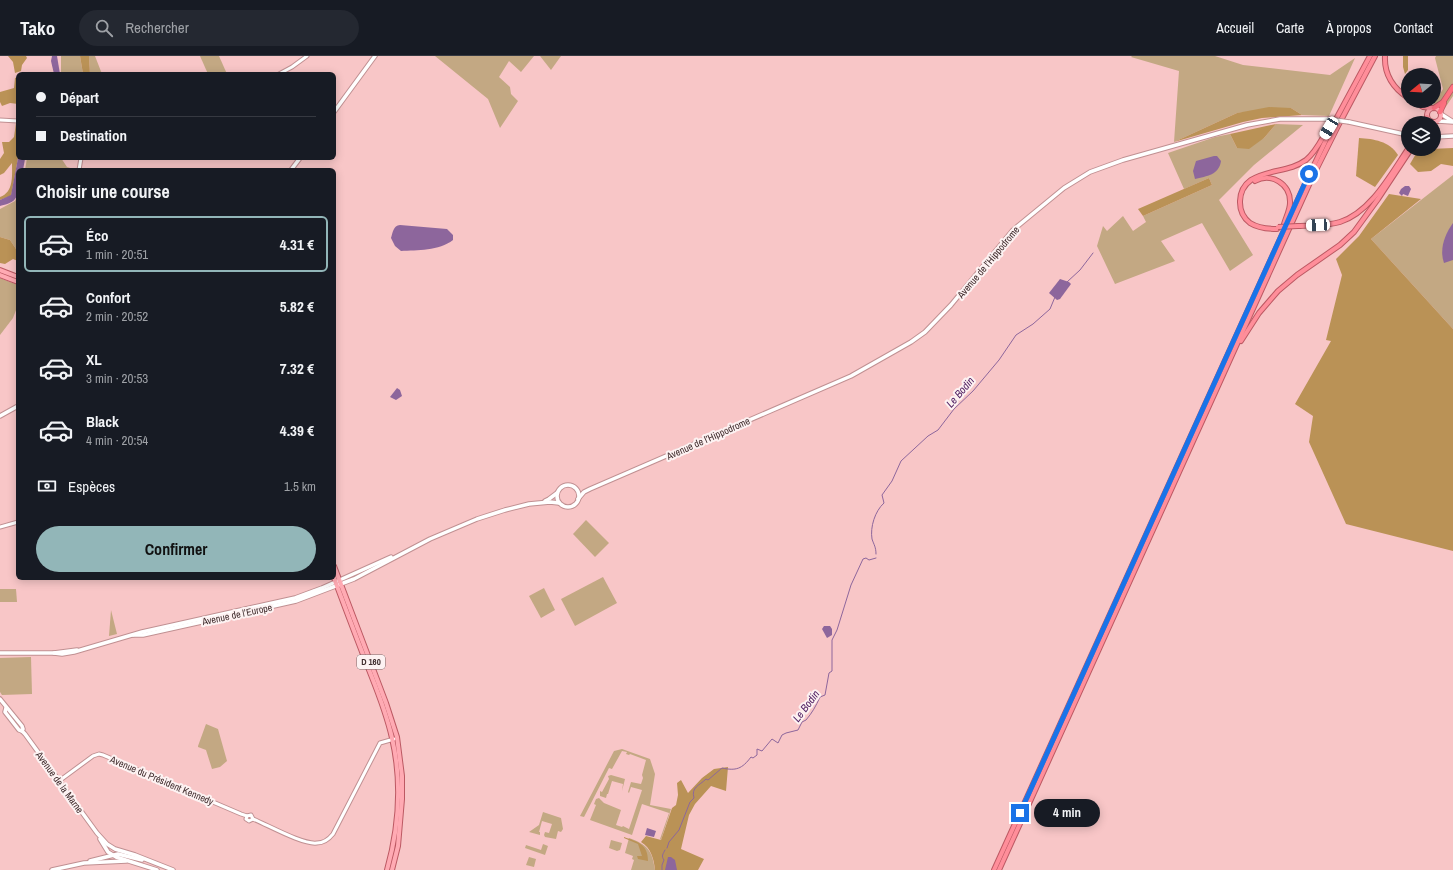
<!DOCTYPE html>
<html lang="fr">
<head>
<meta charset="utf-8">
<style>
	body { margin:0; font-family:"Archivo Narrow",sans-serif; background:#242831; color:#f1f3f6; height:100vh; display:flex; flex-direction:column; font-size:15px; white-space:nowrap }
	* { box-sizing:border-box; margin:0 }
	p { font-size:13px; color:#9ea1a6 }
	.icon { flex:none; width:22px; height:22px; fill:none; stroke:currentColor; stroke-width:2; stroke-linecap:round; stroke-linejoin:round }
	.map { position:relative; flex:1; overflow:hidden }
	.sheet { position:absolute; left:16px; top:112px; width:320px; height:412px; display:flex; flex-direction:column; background:#171b24; border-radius:6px; box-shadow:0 2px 10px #0003 }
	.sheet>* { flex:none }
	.guide { position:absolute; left:16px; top:16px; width:320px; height:88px; border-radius:6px; box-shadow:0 2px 10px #0003; display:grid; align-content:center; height:88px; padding:0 20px; background:#171b24 }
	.needle { width:26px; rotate:252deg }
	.tools { position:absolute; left:1401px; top:12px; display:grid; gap:8px }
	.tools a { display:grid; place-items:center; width:40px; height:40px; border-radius:50%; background:#171b24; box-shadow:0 2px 10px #0003; font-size:20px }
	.end { position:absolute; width:18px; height:18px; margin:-9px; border:5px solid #1a73e8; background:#fff; box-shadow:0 0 0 2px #fff }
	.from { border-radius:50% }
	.bubble { position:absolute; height:28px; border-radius:14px; background:#171b24; box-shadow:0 2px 10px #0003; font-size:13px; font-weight:700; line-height:28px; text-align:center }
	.car { position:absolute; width:12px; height:24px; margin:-12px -6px; border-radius:5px; box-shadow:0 0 3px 1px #0007; background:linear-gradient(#fff 24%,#345 0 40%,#fff 0 76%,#345 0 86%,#fff 0) }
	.guide b { display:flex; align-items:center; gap:14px; height:38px; font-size:15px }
	.guide b+b { border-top:1px solid #363941 }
	.guide i { width:10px; height:10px; background:#f1f3f6 }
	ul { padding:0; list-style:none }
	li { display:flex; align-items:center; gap:12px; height:56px; margin:0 8px 6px; padding:0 12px; border:2px solid transparent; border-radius:6px }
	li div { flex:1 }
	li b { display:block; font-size:15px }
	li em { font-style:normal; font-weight:700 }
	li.selected { border-color:#92b6b8 }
	li>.icon { width:36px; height:36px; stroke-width:1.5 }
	h2 { padding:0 20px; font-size:18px; line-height:48px }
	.pay { display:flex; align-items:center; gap:10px; height:44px; padding:0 20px; font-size:15px }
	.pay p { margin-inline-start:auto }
	.primary-button { display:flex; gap:8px; margin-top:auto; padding:8px 20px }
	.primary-button a { flex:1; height:46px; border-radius:24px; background:#92b6b8; color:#111; font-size:16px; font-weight:700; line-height:46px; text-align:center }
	header { display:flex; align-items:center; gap:24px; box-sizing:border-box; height:56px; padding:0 20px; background:#171b24; border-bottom:1px solid #363941 }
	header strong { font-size:19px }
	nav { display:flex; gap:22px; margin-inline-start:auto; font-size:14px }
	.search { width:280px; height:36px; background:#242831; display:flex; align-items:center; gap:10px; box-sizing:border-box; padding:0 14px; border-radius:22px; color:#9ea1a6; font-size:15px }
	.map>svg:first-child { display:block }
	.green { fill:#c3a883 }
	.forest { fill:#ba9256 }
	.water { fill:#8d669c }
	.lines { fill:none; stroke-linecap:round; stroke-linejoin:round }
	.stream { stroke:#8d669c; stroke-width:1 }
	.tertiary-casing { stroke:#c09092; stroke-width:5 }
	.secondary-casing { stroke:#c09092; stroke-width:5.5 }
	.primary-casing { stroke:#bc5963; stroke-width:6 }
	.trunk-casing { stroke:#bc5963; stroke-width:6 }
	.motorway-casing { stroke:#bc5963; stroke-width:6 }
	.tertiary { stroke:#fff; stroke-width:3 }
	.secondary { stroke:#fff; stroke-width:3.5 }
	.primary { stroke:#ffaab3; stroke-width:4 }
	.trunk { stroke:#ff8e9a; stroke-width:4 }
	.motorway { stroke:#ff7180; stroke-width:4.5 }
	.secondary-bridge-casing { stroke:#c09092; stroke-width:5.5; stroke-linecap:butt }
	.trunk-bridge-casing { stroke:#bc5963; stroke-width:6; stroke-linecap:butt }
	.secondary-bridge { stroke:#fff; stroke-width:3.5 }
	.trunk-bridge { stroke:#ff8e9a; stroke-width:4 }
	.route { stroke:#1a73e8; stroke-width:5 }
	.labels { text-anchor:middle; stroke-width:4; stroke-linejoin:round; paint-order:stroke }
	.shield { fill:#fdf2f2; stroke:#796869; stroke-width:1 }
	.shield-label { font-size:9px; font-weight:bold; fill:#402d2e }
	.street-label { font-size:10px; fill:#402d2e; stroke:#fdf2f2 }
	.water-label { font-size:11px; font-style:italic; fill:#4f1d61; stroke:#fdf2f2 }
</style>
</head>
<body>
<header>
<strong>Tako</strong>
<div class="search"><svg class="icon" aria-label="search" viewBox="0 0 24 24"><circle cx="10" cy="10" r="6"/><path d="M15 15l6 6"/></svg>Rechercher</div>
<nav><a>Accueil</a><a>Carte</a><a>À propos</a><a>Contact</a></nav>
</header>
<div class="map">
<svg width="1453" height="814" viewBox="0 0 1453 814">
	<rect width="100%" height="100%" fill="#f8c6c7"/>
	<!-- green -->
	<g class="green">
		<polygon points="61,0 80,0 83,18 61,18"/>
		<polygon points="89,0 95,0 102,18 90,18"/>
		<polygon points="200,0 219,0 227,18 208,18"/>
		<polygon points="435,0 534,0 521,16 509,5 499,21 510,31 511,38 518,45 500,72 488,43"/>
		<polygon points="540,0 561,0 551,14"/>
		<polygon points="1132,0 1215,0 1243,9 1330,19 1355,2 1329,60 1302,59 1291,52 1237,57 1174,86 1179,15 1131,1"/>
		<polygon points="1436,0 1453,0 1453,40 1445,52 1433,49 1443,33 1435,2"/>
		<polygon points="1276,68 1303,69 1254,109 1219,144 1253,199 1230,215 1202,167 1161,185 1175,205 1115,228 1097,190 1103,170 1107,175 1123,160 1133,175 1146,166 1143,160 1212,129 1209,122 1184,133 1168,97 1215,81 1230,78 1237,92 1264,82"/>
		<polygon points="27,102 61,102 67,111 77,114 25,114"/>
		<polygon points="1453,119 1453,273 1371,183"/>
		<polygon points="18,138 18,196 10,184 0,181 0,153 15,145"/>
		<polygon points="0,222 18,229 18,249 13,262 0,279"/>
		<polygon points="586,464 609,487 595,501 573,478"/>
		<polygon points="603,521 617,547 575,570 561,543"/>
		<polygon points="544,532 555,554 541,562 529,540"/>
		<polygon points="0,533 16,533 17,546 0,546"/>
		<polygon points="111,554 117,578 109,580"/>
		<polygon points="31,601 32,638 2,639 0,636 0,602"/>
		<polygon points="206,668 218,673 227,705 220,711 212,713 206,694 198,691 198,690"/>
		<polygon points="622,693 650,703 655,718 650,749 671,753 661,784 660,783 669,757 642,748 632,779 590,764 596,749 594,748 596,743 599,742 604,747 621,754 616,769 622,771 623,770 629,773 642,734 631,731 629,737 628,736 631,726 641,728 643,722 642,719 646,704 630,698 629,699 626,698 627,696 622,695 612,713 609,712 584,761 580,760 614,695"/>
		<polygon points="611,719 625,723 622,735 623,728 612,725 608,738 607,738 606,742 600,740 600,735 602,736 609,723 608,720"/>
		<polygon points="543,756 561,762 563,773 561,776 558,775 556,783 545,781 544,779 545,776 549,777 552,768 542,765 539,776 540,776 540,779 529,776 539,769"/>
		<path d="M629 782C648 789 652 794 655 814H631L634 804 632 803 633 800 625 797Z"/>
		<polygon points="611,784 622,787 620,794 617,795 609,792"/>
		<polygon points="543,788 548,790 545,799 525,792 526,789 541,794"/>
		<polygon points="529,801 536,803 534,811 526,809"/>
	</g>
	<!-- forest -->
	<g class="forest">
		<polygon points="8,0 26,0 27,2 22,9 21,15 15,17 13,6"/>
		<polygon points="80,0 89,0 90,18 83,18"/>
		<polygon points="1403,0 1408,0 1408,14 1405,18 1403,11"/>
		<polygon points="18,21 18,48 10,47 2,50 0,46 0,36 14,32 15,22"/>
		<polygon points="1269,51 1291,52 1302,59 1262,62 1243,66 1174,86 1237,57"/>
		<path d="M16 67H18L17 98 18 102 12 135 11 140 0 144V141C14 136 12 120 12 107L4 117 0 119V103L4 97 2 86H9L14 81Z"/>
		<polygon points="1276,68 1264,82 1249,93 1237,92 1230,78"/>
		<path d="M1359 82C1374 83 1389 85 1398 99L1375 131 1356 120Z"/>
		<polygon points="1453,92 1453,110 1441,108 1431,115 1418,116 1410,108 1417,96 1430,93"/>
		<polygon points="1209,122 1212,129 1143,160 1138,153"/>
		<polygon points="1389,138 1421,143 1371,183 1453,273 1453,495 1346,468 1309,386 1313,360 1295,348 1331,285 1326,284 1342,219 1336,203 1359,180"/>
		<polygon points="0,181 10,184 18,196 18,205 13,203 5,208 0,207"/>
		<path d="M728 711 726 735 711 730 695 748 689 759 681 793 704 803 698 814H655C654 803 651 792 641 786L646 780 661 784 672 752 676 749 678 739 677 727 681 724 688 737 702 722 714 713Z"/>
		<path d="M624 781C638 786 648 788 648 805L638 803 637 800H642L638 788 624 782Z"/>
	</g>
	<!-- water -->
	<g class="water">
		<polygon points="52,0 57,0 60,18 54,18 51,5"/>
		<path d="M1214 100H1217L1221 105C1219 119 1207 120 1195 123L1193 115 1196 105Z"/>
		<path d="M18 102 25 103 23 114H18C18 122 21 137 15 143 12 147 4 149 0 150V144L11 139Z"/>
		<polygon points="1405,130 1409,130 1411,133 1408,140 1403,138 1402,140 1399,137 1401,133"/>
		<path d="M1453 167V204L1444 207C1439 193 1445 178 1453 167Z"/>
		<path d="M400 169 447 173 453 179V184C439 195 417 194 401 195L395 190 391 182C393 176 393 170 400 169Z"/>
		<polygon points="1060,223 1069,226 1071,228 1060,243 1057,244 1049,237"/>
		<polygon points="397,332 400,334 402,340 396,344 390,341"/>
		<polygon points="824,570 830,570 832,573 832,579 827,582 822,573"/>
		<polygon points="647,772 656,775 654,781 645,779"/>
		<polygon points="668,801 671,801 675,804 677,814 665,814"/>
	</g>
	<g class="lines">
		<!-- stream -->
		<g class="stream">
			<polyline points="1067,226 1080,214 1093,197"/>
			<path d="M876 498C876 491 874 489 872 483 870 471 875 455 884 447L882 439 892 425 901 405 928 380 938 374 954 353 973 335 999 304 1016 279 1033 268 1050 253 1055 241"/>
			<path d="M667 792 669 786 679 774 690 746 694 742C691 731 699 730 706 723L708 724 722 712C736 715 742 713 751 701L753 702 757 699V693L762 695 772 683 778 687 782 679 786 677 798 674 802 666 806 664C812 657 816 650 820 641L825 639 829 617 832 615V584L837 574 851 529 863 503 866 502 869 504 876 502"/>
			<path d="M662 814V809L664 804C661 800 663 798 665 794"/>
		</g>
		<!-- tertiary casing -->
		<g class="tertiary-casing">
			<g id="tertiary">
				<polyline points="279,18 292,11 307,0"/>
				<polyline points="0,64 18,65"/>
				<polyline points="79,114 81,102"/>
				<polyline points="0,471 18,466"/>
				<path d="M59 725 93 700 99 698 103 699 241 758 247 760 251 759 253 763C268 769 303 789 317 787 324 787 329 783 333 778L380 687 394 683"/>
				<polyline points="247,760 246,763 249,765 253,763"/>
			</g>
		</g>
		<!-- secondary casing -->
		<g class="secondary-casing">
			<g id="secondary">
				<polyline points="334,56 375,0"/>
				<polyline points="1441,58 1452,65"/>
				<polyline points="1438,65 1453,66"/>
				<polyline points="1349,66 1408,79"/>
				<polyline points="1434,81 1453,80"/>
				<polyline points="291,114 300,102"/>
				<polyline points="0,360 18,350"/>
				<circle cx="568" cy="440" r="11"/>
				<polyline points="578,443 584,436 590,433 851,320 911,286 925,276 951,249 1013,174 1064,132 1090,116 1123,104 1247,69 1280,63 1327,63"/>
				<polyline points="545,445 549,443 557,437"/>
				<polyline points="133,579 143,579 296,545 354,523 430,483 477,463 505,454 529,448 550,446 559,447"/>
				<polyline points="0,597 54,597 77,594"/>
				<polyline points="54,597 62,598 74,596 142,576 295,542 322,532 391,501"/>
				<polyline points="0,643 22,670 23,673 22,675"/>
				<polyline points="6,652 5,656 19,674 22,675 25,678 97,777 107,788 115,793 135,799 173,814"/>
				<polyline points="100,783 108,796 116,801 157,814"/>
				<polyline points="90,805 118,798 142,804"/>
				<polyline points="52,814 84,807 126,805"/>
			</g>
		</g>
		<!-- primary casing -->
		<g class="primary-casing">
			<g id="primary">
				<circle cx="1434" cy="59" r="7"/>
				<polyline points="0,214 18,221"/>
				<polyline points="0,219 18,226"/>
				<polyline points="334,510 386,647 397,681 402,720 402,743 398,790 392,814"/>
				<path d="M334 522C346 554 358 586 371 619 379 639 387 660 392 682 402 725 399 771 387 814"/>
			</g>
		</g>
		<!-- trunk casing -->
		<g class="trunk-casing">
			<g id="trunk">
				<path d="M1385 0C1384 18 1393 32 1408 42"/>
				<polyline points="1413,45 1423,51 1431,52"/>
				<polyline points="1425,67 1427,61"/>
				<polyline points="1431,67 1432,66"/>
				<path d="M1255 125C1271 116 1291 128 1290 147 1290 154 1286 161 1284 168"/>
				<path d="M1298 170C1312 169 1327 170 1340 166 1371 156 1391 118 1408 93"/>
				<path d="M1277 173C1267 173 1258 172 1250 167 1236 156 1237 134 1251 124 1268 113 1290 116 1306 104 1317 95 1322 82 1329 71"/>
				<polyline points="1241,285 1259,257 1278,235 1297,219 1340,189 1354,176 1378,143 1411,93"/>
				<polyline points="994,814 1305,128 1335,65 1370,0"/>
				<polyline points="999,814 1313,120 1339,68 1375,0"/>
			</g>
		</g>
		<!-- motorway casing -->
		<g class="motorway-casing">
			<g id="motorway">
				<polyline points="1434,52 1443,46 1453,31"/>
				<polyline points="1440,56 1444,47"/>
			</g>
		</g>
		<!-- tertiary -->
		<use href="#tertiary" class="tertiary"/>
		<!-- secondary -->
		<use href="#secondary" class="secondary"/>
		<!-- primary -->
		<use href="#primary" class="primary"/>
		<!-- trunk -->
		<use href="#trunk" class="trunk"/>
		<!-- motorway -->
		<use href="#motorway" class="motorway"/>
		<!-- secondary-bridge casing -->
		<g class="secondary-bridge-casing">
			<polyline id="secondary-bridge" points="1327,63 1349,66"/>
		</g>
		<!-- trunk-bridge casing -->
		<g class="trunk-bridge-casing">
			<polyline id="trunk-bridge" points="1278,171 1298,170"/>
		</g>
		<!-- secondary-bridge -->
		<use href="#secondary-bridge" class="secondary-bridge"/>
		<!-- trunk-bridge -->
		<use href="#trunk-bridge" class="trunk-bridge"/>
	</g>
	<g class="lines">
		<!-- route -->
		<polyline class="route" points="1020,757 1309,118"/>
	</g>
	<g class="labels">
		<!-- shield labels -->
		<rect class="shield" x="357" y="599" width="28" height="14" rx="3"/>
		<g class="shield-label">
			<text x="371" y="609">D 160</text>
		</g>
		<!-- street labels -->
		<g class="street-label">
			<text transform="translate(988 206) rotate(-50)" y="4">Avenue de l’Hippodrome</text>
			<text transform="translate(708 382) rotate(-24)" y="4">Avenue de l’Hippodrome</text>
			<text transform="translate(237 558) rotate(-12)" y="4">Avenue de l’Europe</text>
			<text transform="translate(162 724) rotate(23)" y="4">Avenue du Président Kennedy</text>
			<text transform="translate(60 726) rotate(54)" y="4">Avenue de la Marne</text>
		</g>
		<!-- water labels -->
		<g class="water-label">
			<text transform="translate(960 336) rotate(-49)" y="4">Le Bodin</text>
			<text transform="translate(806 650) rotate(-53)" y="4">Le Bodin</text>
		</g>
	</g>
</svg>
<div class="tools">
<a><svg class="needle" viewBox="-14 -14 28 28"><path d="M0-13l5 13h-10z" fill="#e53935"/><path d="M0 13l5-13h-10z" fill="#9ea1a6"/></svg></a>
<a><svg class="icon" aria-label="layers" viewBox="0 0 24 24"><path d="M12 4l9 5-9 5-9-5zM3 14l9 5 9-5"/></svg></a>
</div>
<i class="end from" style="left:1309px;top:118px"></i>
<i class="end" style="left:1020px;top:757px"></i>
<div class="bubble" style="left:1034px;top:743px;width:66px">4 min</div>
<i class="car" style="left:1329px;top:72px;rotate:211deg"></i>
<i class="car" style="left:1318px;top:169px;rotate:267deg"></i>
<div class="guide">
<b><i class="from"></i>Départ</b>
<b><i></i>Destination</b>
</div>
<section class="sheet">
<h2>Choisir une course</h2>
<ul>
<li class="selected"><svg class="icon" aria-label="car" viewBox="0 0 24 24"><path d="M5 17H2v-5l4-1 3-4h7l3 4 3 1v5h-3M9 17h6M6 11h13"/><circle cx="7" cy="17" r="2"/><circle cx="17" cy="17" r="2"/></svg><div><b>Éco</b><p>1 min · 20:51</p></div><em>4.31 €</em></li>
<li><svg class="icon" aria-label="car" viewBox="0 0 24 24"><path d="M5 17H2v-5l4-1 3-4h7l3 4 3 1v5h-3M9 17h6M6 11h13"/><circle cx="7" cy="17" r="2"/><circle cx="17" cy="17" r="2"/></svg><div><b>Confort</b><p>2 min · 20:52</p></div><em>5.82 €</em></li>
<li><svg class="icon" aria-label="car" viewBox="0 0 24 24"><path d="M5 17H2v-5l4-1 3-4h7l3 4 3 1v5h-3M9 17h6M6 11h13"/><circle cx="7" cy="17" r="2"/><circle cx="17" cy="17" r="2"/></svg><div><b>XL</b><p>3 min · 20:53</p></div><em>7.32 €</em></li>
<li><svg class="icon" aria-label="car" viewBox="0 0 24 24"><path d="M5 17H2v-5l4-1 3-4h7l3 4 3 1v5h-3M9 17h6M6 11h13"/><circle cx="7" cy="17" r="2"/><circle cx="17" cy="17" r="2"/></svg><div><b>Black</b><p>4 min · 20:54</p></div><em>4.39 €</em></li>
</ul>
<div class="pay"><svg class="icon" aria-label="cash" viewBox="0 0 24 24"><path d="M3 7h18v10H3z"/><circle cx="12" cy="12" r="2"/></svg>Espèces<p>1.5 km</p></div>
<div class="primary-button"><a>Confirmer</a></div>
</section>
</div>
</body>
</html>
